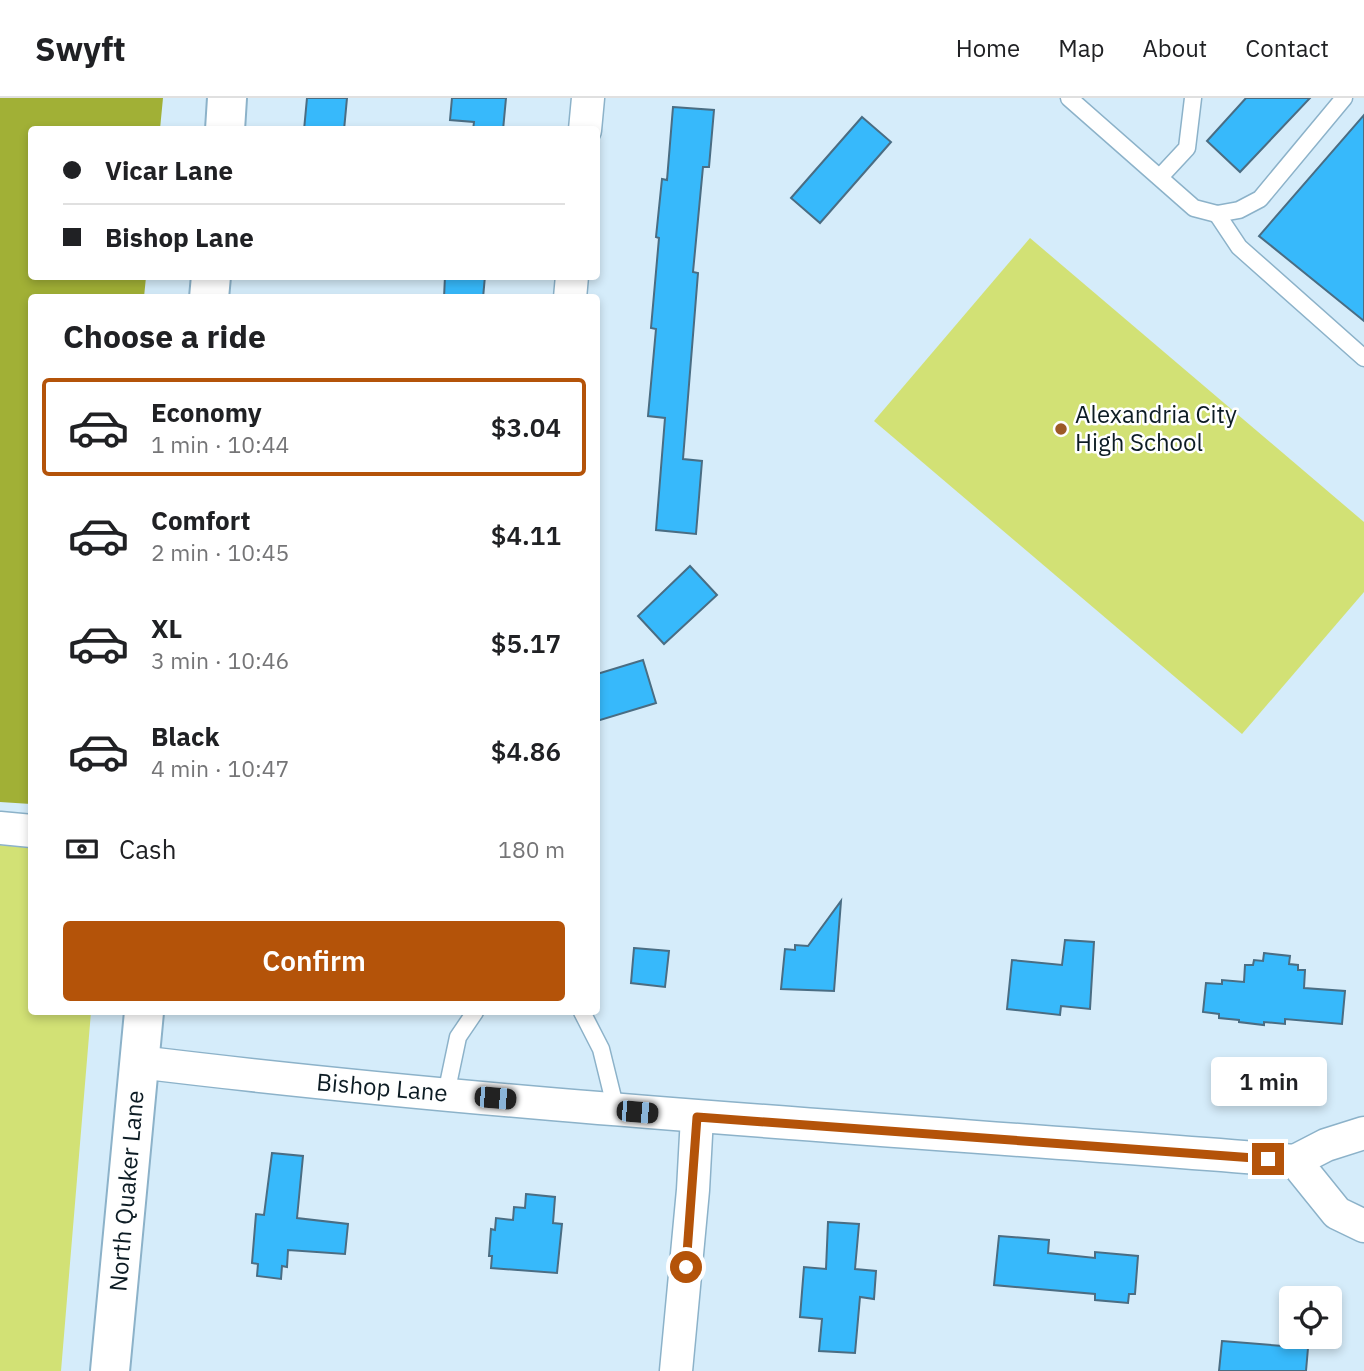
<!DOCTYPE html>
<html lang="en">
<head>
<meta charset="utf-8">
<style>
	body { margin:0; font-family:"IBM Plex Sans",sans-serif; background:#f6f6f6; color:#202124; height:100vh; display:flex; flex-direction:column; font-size:26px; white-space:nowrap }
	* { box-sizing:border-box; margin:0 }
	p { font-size:23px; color:#757577 }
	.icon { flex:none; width:38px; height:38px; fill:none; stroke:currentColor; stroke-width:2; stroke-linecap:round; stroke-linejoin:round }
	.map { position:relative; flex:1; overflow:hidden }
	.side { position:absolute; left:28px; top:196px; width:572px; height:721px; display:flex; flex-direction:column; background:#fff; border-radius:7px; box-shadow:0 4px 10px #0003 }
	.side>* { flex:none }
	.hud { position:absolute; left:28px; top:28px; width:572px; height:154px; border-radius:7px; box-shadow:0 4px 10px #0003; display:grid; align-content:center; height:154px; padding:0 35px; background:#fff }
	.fabs { position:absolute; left:1279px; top:1188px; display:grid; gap:14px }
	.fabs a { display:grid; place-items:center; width:63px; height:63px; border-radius:7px; background:#fff; box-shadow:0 4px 10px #0003; font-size:35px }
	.end { position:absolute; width:32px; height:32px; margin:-16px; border:9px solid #b45309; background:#fff; box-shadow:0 0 0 4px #fff }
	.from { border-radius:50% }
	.bubble { position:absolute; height:49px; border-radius:7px; background:#fff; box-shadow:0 4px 10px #0003; font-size:23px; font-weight:600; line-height:49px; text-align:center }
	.car { position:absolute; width:21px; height:42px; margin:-21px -10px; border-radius:9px; box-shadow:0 0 5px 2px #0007; background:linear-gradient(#222 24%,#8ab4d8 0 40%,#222 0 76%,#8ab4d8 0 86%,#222 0) }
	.hud b { display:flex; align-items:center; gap:24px; height:66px; font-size:26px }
	.hud b+b { border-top:2px solid #e0e0e0 }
	.hud i { width:18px; height:18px; background:#202124 }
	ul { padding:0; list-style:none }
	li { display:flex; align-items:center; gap:21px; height:98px; margin:0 14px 10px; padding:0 21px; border:4px solid transparent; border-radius:7px }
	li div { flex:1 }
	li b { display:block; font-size:26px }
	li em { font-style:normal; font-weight:600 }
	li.active { border-color:#b45309 }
	li>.icon { width:63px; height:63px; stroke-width:1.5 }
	h2 { padding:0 35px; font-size:32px; line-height:84px }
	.pay { display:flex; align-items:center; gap:18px; height:77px; padding:0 35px; font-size:26px }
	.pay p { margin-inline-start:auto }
	.action { display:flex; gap:14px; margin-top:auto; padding:14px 35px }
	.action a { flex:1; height:80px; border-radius:7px; background:#b45309; color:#fff; font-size:28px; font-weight:600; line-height:80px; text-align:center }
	header { display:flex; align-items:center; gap:42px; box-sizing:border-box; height:98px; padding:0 35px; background:#fff; border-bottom:2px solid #e0e0e0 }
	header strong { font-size:33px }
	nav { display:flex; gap:38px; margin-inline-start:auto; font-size:24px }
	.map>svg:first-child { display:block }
	.green { fill:#d2e175 }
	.forest { fill:#a1b036 }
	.building { fill:#37b9fb; stroke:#4a6d83; stroke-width:2 }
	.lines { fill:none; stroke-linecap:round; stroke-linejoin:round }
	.service-casing { stroke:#8cb2c9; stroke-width:19 }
	.minor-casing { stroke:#8cb2c9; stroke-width:35 }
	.secondary-casing { stroke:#8cb2c9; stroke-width:42 }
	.service { stroke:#fff; stroke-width:16 }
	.minor { stroke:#fff; stroke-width:32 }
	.secondary { stroke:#fff; stroke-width:38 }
	.route { stroke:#b45309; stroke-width:9 }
	.poi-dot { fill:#9c5a26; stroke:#fff; stroke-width:2.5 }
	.labels { text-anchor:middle; stroke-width:5; stroke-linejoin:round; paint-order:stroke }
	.poi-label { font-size:24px; fill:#0d1c24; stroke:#fff; text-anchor:start }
	.street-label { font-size:24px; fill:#0d1c24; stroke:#fff }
</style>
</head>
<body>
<header>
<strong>Swyft</strong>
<nav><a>Home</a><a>Map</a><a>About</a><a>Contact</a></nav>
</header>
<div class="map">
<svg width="1364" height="1273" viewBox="0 0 1364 1273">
	<rect width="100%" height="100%" fill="#d5ecfa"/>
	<!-- green -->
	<g class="green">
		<polygon points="1030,140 1364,424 1364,494 1242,636 874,323"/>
		<polygon points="0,747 31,750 32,914 91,914 61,1273 0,1273"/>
	</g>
	<!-- forest -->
	<polygon class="forest" points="0,0 163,0 160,31 32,32 32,178 146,179 144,199 32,200 31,706 0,704"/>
	<!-- building -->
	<g class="building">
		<polygon points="307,0 347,0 344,32 304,32"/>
		<polygon points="452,0 506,0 503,32 473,32 474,24 450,22"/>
		<polygon points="1246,0 1310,0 1240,74 1207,43"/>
		<polygon points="673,9 714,12 709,69 703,69 693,174 698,175 683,361 702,363 696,436 656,432 665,320 648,318 656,231 651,230 659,140 656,139 662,81 667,82"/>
		<polygon points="1364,17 1364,223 1259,138"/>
		<polygon points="862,19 891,44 820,125 791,100"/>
		<polygon points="445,178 485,178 483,200 444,200"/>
		<polygon points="690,468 717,497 664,546 638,518"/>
		<polygon points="643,562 656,605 597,623 597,576"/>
		<polygon points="841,803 834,893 781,891 785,851 795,852 795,847 808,848"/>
		<polygon points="1065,842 1094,844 1090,911 1061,908 1060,917 1007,911 1012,862 1062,867"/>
		<polygon points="634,850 669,853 665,889 631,885"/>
		<polygon points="1264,855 1290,858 1289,866 1298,867 1298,872 1305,872 1304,890 1345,893 1342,926 1285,921 1285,926 1264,924 1264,927 1239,924 1239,922 1219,920 1219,916 1203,914 1206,885 1222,886 1222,882 1244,884 1245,867 1253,867 1254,862 1263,863"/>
		<polygon points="272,1055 303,1058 297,1120 348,1126 345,1156 288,1152 287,1169 282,1168 281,1181 257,1178 258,1166 252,1165 256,1116 264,1117"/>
		<polygon points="526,1096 555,1099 553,1125 562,1126 557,1175 491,1170 492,1158 489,1158 491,1131 495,1132 496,1120 513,1122 514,1109 525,1110"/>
		<polygon points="828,1124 859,1126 855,1171 876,1173 874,1201 860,1199 855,1255 819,1253 822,1221 800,1219 804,1169 826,1171"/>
		<polygon points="999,1138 1049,1142 1048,1155 1095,1160 1095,1154 1138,1158 1135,1196 1129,1196 1128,1205 1095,1202 1095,1196 994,1187"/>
		<polygon points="1222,1243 1308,1250 1306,1273 1219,1273"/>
	</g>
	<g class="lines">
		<!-- service casing -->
		<g class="service-casing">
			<g id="service">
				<polyline points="1069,0 1194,110 1217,116 1239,112 1260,101 1344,0"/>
				<polyline points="1160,79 1187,50 1193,0"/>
				<polyline points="1217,116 1239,149 1364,260"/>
				<polyline points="582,914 601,951 616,1012"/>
				<polyline points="446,996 458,939 475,914"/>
			</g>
		</g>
		<!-- minor casing -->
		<g class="minor-casing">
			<g id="minor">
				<polyline points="585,32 588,0"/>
				<polyline points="570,200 572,178"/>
				<polyline points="0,730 32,733"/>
				<path d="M139 964C523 1011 910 1032 1295 1063"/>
				<polyline points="1364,1035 1326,1047 1295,1063 1337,1115 1364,1128"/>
				<polyline points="676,1273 693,1092 697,1019"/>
			</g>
		</g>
		<!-- secondary casing -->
		<g class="secondary-casing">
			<g id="secondary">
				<polyline points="225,32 227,0"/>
				<polyline points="209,200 211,178"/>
				<polyline points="110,1273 144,914"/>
			</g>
		</g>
		<!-- service -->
		<use href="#service" class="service"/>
		<!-- minor -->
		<use href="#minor" class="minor"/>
		<!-- secondary -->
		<use href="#secondary" class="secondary"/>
	</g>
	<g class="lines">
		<!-- route -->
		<polyline class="route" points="686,1169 697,1019 1268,1061"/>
	</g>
	<!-- markers -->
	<circle class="poi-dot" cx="1061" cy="331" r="7"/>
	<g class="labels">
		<!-- poi labels -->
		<g class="poi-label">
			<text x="1075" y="325">Alexandria City<tspan x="1075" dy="28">High School</tspan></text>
		</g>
		<!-- street labels -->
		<g class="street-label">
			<text transform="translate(382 990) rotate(5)" y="8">Bishop Lane</text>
			<text transform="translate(127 1093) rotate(-85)" y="8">North Quaker Lane</text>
		</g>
	</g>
</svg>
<div class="fabs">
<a><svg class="icon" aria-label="locate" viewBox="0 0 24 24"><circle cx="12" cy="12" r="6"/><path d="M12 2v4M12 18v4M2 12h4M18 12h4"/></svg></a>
</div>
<i class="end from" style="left:686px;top:1169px"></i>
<i class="end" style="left:1268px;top:1061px"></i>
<div class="bubble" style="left:1211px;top:959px;width:116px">1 min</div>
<i class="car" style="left:495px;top:1000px;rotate:95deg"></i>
<i class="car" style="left:637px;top:1014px;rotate:95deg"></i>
<div class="hud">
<b><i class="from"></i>Vicar Lane</b>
<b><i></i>Bishop Lane</b>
</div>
<section class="side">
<h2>Choose a ride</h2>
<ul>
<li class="active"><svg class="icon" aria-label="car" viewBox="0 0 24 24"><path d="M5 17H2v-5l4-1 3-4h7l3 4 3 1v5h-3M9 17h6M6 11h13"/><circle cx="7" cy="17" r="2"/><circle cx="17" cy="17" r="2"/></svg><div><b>Economy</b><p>1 min · 10:44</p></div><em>$3.04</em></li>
<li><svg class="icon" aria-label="car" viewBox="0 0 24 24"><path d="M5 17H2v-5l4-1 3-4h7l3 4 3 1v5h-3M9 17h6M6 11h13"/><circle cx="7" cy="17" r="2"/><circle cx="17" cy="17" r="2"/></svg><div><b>Comfort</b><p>2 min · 10:45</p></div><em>$4.11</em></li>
<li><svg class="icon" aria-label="car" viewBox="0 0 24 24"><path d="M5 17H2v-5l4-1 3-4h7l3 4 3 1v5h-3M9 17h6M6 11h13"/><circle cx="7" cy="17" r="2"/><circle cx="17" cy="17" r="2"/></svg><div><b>XL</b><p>3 min · 10:46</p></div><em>$5.17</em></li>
<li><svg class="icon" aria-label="car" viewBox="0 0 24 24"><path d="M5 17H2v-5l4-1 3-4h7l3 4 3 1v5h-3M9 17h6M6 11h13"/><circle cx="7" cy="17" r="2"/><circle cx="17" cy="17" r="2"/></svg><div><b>Black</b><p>4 min · 10:47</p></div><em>$4.86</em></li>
</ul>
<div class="pay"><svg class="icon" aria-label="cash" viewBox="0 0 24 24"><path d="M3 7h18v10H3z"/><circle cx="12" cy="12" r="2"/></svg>Cash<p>180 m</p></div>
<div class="action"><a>Confirm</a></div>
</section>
</div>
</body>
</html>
